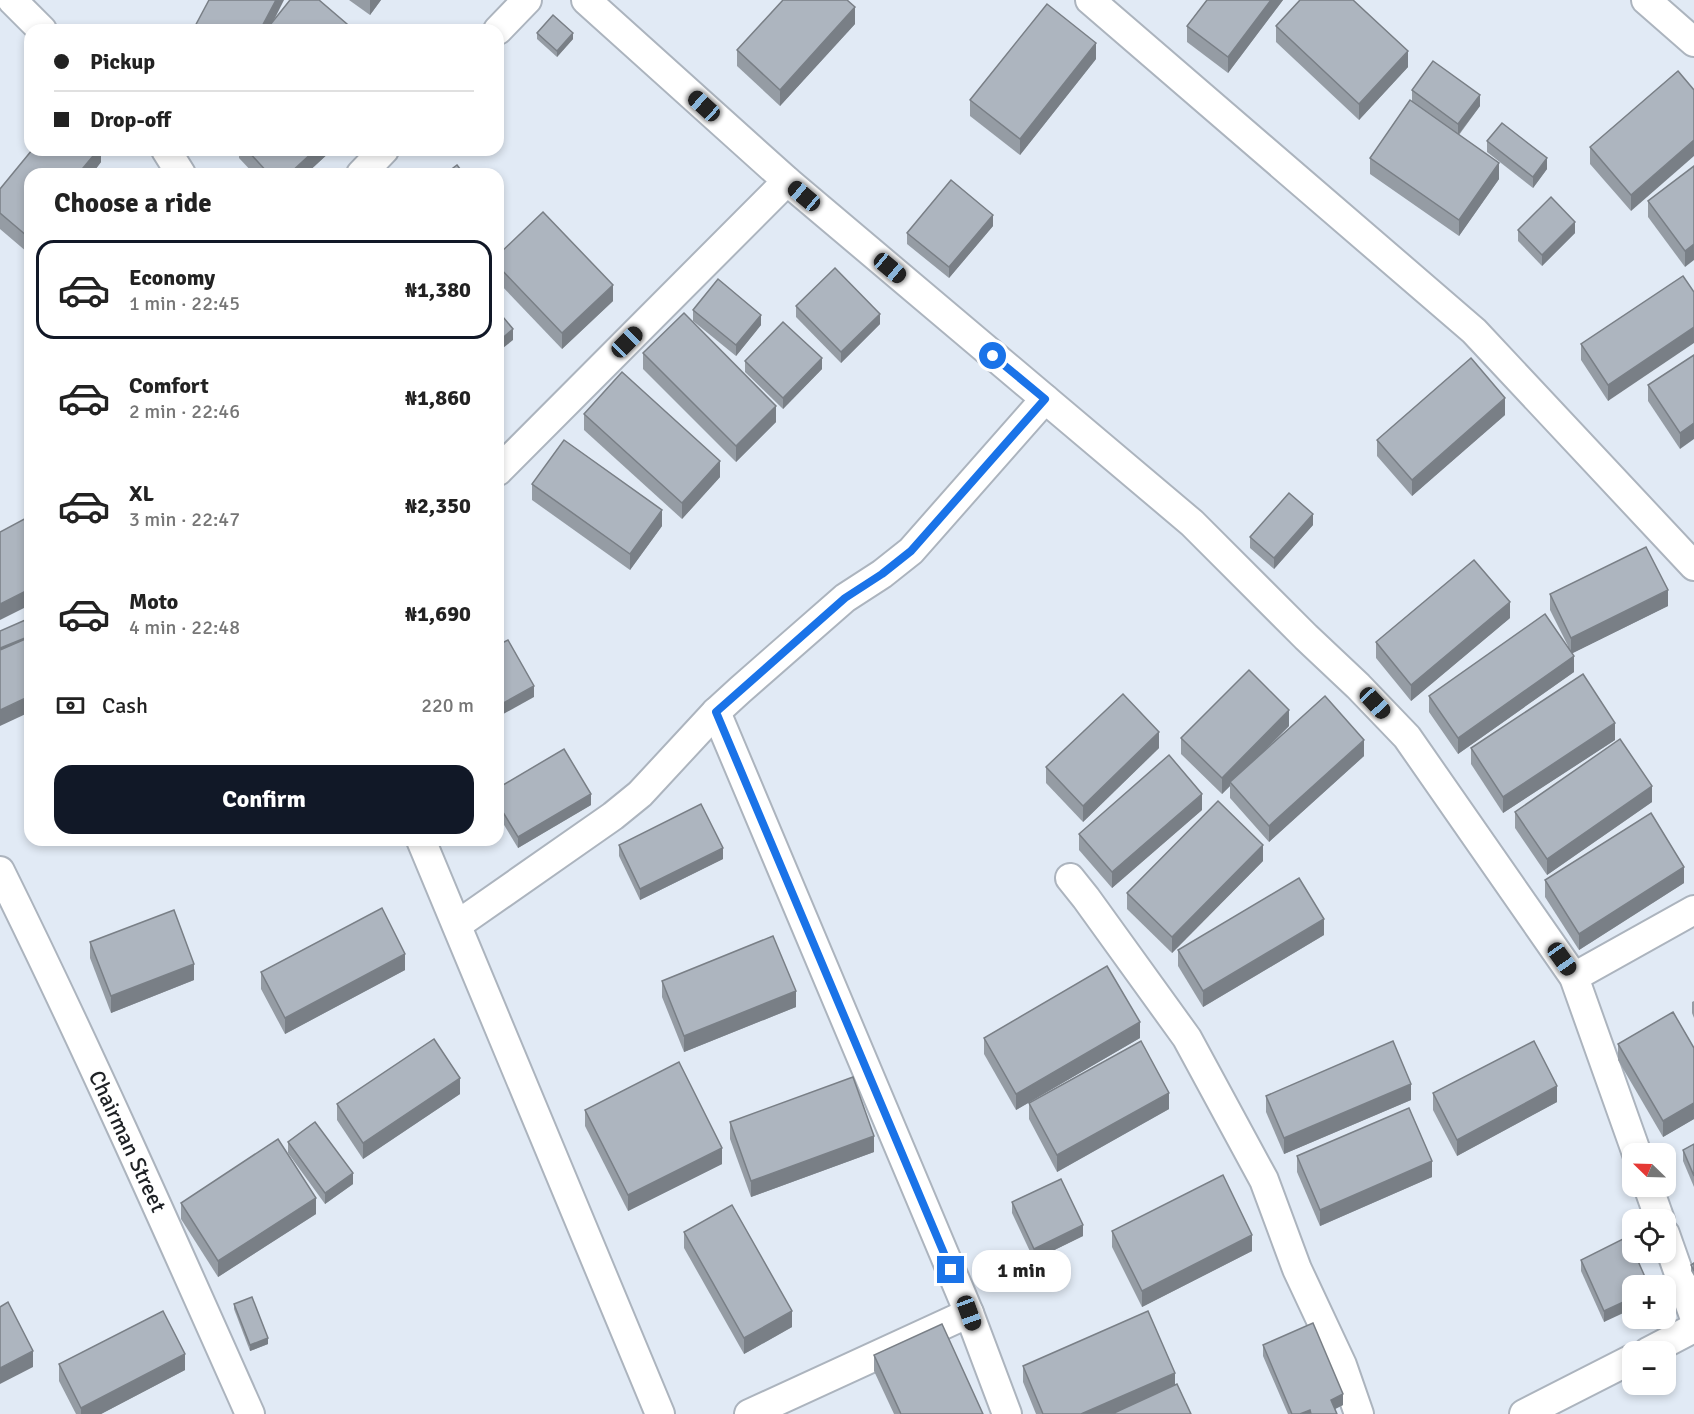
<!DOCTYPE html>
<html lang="en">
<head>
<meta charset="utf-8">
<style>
	body { margin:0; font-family:Signika,sans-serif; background:#f2f2f2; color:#222; height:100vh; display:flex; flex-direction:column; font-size:22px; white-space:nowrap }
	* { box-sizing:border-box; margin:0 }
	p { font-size:20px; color:#767676 }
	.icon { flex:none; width:33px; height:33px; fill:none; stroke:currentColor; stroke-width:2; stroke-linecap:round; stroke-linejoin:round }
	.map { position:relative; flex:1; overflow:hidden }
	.sheet { position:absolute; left:24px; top:168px; width:480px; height:678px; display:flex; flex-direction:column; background:#fff; border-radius:18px; box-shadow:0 3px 9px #0003 }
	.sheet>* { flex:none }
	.top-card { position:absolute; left:24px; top:24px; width:480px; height:132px; border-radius:18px; box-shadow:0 3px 9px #0003; display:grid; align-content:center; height:132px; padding:0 30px; background:#fff }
	.needle { width:39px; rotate:293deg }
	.fabs { position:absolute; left:1622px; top:1143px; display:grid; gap:12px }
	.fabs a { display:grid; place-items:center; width:54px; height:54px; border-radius:12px; background:#fff; box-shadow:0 3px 9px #0003; font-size:30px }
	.end { position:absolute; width:27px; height:27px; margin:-14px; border:8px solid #1a73e8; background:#fff; box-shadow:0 0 0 3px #fff }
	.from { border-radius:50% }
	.bubble { position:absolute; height:42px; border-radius:18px; background:#fff; box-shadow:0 3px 9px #0003; font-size:20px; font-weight:700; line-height:42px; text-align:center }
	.car { position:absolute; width:18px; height:36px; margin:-18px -9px; border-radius:8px; box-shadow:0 0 4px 2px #0007; background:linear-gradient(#222 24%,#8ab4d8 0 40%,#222 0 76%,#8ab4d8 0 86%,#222 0) }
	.top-card b { display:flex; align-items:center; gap:21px; height:57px; font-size:22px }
	.top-card b+b { border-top:2px solid #e0e0e0 }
	.top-card i { width:15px; height:15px; background:#222 }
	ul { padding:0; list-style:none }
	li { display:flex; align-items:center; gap:18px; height:99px; margin:0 12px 9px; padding:0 18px; border:3px solid transparent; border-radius:18px }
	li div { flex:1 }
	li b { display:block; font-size:22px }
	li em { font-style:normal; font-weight:700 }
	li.selected { border-color:#111827 }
	li>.icon { width:54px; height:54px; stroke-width:1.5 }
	h2 { padding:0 30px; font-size:27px; line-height:72px }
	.pay { display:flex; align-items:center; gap:15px; height:66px; padding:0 30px; font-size:22px }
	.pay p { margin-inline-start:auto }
	.action { display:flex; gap:12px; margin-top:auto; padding:12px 30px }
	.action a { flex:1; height:69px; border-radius:18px; background:#111827; color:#fff; font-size:24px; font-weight:700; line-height:69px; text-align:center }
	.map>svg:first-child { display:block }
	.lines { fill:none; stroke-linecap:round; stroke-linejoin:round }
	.street-casing { stroke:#acb4be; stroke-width:32 }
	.street { stroke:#fff; stroke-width:28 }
	.wall { fill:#959ca4 }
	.shaded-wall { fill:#797f86 }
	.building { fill:#adb5bf; stroke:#797f86; stroke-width:1.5 }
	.route { stroke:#1a73e8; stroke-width:8 }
	.labels { text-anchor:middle; stroke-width:4.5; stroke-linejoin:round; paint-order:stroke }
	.street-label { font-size:22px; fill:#1e2125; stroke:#fff }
</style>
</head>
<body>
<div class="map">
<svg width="1694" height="1414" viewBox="0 0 1694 1414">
	<rect width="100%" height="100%" fill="#e1eaf5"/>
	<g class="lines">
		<!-- street casing -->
		<g class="street-casing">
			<g id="street">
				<polyline points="12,0 42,30"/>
				<polyline points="586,0 787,181 1192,523 1306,637 1358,686 1407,737 1574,977 1637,1154"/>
				<polyline points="1090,0 1474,331 1694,566"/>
				<polyline points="1646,0 1694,42"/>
				<polyline points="498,30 527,0"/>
				<polyline points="166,150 181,174"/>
				<polyline points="361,174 384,150"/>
				<polyline points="498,471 787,181"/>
				<polyline points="716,712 969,1313 1007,1414"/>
				<polyline points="421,840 660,1414"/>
				<path d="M0 871C88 1049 169 1232 250 1414"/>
				<polyline points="1070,878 1086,898 1187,1038 1264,1180 1297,1269 1342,1365 1359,1414"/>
				<polyline points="457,925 613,816 640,794 716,712 740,690 845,598 882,574 911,551 1045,399"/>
				<polyline points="1574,977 1694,910"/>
				<polyline points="1648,1186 1660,1220"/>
				<polyline points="1665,1234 1694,1316"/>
				<polyline points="1648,1352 1694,1328"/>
				<polyline points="749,1414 969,1313"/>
				<polyline points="1524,1414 1632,1359"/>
			</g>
		</g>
		<!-- street -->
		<use href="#street" class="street"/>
	</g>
	<!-- wall -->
	<g class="wall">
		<polygon points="349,0 381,0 370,15"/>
		<polygon points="1207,0 1283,0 1228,73 1187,42 1187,26"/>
		<polygon points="855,24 780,106 737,66 737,50"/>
		<polygon points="1276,26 1408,67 1359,120 1276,42"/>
		<polygon points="537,33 573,39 557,57 537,39"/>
		<polygon points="1096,59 1020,155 970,116 970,100"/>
		<polygon points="1678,71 1631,211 1590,164 1590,147"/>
		<polygon points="1412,90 1480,106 1459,135 1499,179 1459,236 1370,174 1370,158 1412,101"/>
		<polygon points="1487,141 1547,169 1533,188 1487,152"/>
		<polygon points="32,150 101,150 101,162 92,174 30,174 30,248 27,252 0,229 0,189"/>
		<polygon points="239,150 332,150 306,174 254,174 239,158"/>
		<polygon points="1694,166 1685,267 1648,217 1648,201"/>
		<polygon points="993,226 949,278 907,244 907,233"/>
		<polygon points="1518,230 1575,233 1542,266 1518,241"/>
		<polygon points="498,255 613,301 562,349 498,282"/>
		<polygon points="1694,292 1608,401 1581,360 1581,344"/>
		<polygon points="796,306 880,324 841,363 796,317"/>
		<polygon points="693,310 761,325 736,356 693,321"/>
		<polygon points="643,353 776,422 736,462 643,369"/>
		<polygon points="1694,355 1680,449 1648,401 1648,385"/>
		<polygon points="745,361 822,369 783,409 745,372"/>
		<polygon points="584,414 720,477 682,519 584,430"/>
		<polygon points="1505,415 1412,496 1377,456 1377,440"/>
		<polygon points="532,484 662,526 630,570 532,500"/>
		<polygon points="1313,525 1274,569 1250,548 1250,537"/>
		<polygon points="1550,594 1668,606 1572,653 1574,672 1458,754 1429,712 1429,696 1568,646 1550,610"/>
		<polygon points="1510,618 1411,701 1376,658 1376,642"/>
		<polygon points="1289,726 1265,750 1364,756 1269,842 1230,798 1230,786 1222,794 1181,754 1181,738"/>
		<polygon points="1615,740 1503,813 1471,764 1471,748"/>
		<polygon points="1159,748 1083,822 1046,783 1046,767"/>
		<polygon points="498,788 591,805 518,848 498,815"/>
		<polygon points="1652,802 1547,875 1515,828 1515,812"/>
		<polygon points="1202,810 1112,888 1079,850 1079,834"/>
		<polygon points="619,845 723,859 640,900 619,856"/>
		<polygon points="1263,861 1172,953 1127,909 1127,893"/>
		<polygon points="1545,880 1684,883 1579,950 1545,897"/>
		<polygon points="1324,935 1203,1007 1178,966 1178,950"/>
		<polygon points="90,942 194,980 111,1013 90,958"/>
		<polygon points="405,970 285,1034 261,989 261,972"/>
		<polygon points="662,981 796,1007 684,1052 662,997"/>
		<polygon points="1694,1001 1694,1018 1692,1013 1692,1002"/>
		<polygon points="984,1038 1140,1038 1016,1110 984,1054"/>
		<polygon points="1618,1044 1694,1048 1694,1119 1663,1137 1618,1060"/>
		<polygon points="1433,1093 1557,1102 1457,1156 1433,1110"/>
		<polygon points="460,1094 363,1159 337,1120 337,1104"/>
		<polygon points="1266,1096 1411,1100 1284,1154 1266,1112"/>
		<polygon points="1029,1103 1169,1109 1057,1172 1029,1119"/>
		<polygon points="585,1110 722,1164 628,1211 585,1126"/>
		<polygon points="730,1122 874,1152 751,1197 730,1139"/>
		<polygon points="288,1142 353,1184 325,1204 288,1153"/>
		<polygon points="1694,1144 1694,1187 1683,1161 1683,1150"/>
		<polygon points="1297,1156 1432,1177 1320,1226 1297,1172"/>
		<polygon points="1012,1202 1083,1236 1034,1260 1012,1213"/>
		<polygon points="181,1203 316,1214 218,1277 181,1219"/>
		<polygon points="1112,1231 1252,1251 1142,1307 1112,1247"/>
		<polygon points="684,1232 792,1327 744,1354 684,1248"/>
		<polygon points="1581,1260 1649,1286 1604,1322 1581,1271"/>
		<polygon points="1694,1263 1694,1276 1691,1271 1691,1265"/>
		<polygon points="234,1304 268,1344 250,1351 234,1309"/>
		<polygon points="1263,1345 1343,1405 1335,1409 1337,1414 1288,1414 1263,1356"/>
		<polygon points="874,1355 983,1414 894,1414 874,1371"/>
		<polygon points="59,1364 185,1370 101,1414 76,1414 59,1381"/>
		<polygon points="1023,1366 1175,1385 1191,1414 1036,1414 1023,1382"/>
	</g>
	<!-- shaded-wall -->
	<g class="shaded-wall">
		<polygon points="276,0 284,0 269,30 260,30"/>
		<polygon points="370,0 381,0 370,15"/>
		<polygon points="1271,0 1283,0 1228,73 1228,57"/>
		<polygon points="855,7 855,24 780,106 780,90"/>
		<polygon points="573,33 573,39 557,57 557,51"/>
		<polygon points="1096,43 1096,59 1020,155 1020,139"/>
		<polygon points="1408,51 1408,67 1359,120 1359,104"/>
		<polygon points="1480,95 1480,106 1458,135 1458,124"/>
		<polygon points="1694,140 1694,156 1631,211 1631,195"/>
		<polygon points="98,150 101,150 101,162 92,174 78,174"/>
		<polygon points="315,150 332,150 306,174 289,174"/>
		<polygon points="1547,158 1547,169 1533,188 1533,177"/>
		<polygon points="1499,163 1499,179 1459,236 1459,220"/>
		<polygon points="993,215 993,226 949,278 949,267"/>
		<polygon points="1575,222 1575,233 1542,266 1542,255"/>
		<polygon points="30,232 30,248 27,252 27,236"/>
		<polygon points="1694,244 1694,260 1685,267 1685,251"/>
		<polygon points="613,285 613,301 562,349 562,333"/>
		<polygon points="880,314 880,324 841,363 841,352"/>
		<polygon points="761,315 761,325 736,356 736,345"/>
		<polygon points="1694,327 1694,343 1608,401 1608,385"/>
		<polygon points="513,329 513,340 498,352 498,342"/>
		<polygon points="822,358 822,369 783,409 783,398"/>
		<polygon points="1505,398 1505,415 1412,496 1412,480"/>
		<polygon points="776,406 776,422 736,462 736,446"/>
		<polygon points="1694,423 1694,439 1680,449 1680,433"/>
		<polygon points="720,461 720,477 682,519 682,503"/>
		<polygon points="662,510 662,526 630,570 630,554"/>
		<polygon points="1313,514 1313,525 1274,569 1274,558"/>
		<polygon points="30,589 30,605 0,620 0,604"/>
		<polygon points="1668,590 1668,606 1571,654 1571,638"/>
		<polygon points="1510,602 1510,618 1411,701 1411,685"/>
		<polygon points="30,636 30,647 0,659 0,648"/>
		<polygon points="1574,656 1574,672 1458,754 1458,738"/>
		<polygon points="534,686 534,697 498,717 498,706"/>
		<polygon points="30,696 30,712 0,726 0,710"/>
		<polygon points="1289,710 1289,726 1231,784 1230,782 1230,786 1222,794 1222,778"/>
		<polygon points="1615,723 1615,740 1503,813 1503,797"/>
		<polygon points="1159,732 1159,748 1083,822 1083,806"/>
		<polygon points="1364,740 1364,756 1269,842 1269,826"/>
		<polygon points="1652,786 1652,802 1547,875 1547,859"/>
		<polygon points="591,794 591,805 518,848 518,837"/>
		<polygon points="1202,794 1202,810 1112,888 1112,872"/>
		<polygon points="1263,845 1263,861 1172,953 1172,937"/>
		<polygon points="723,848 723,859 640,900 640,889"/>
		<polygon points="1684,867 1684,883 1579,950 1579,934"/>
		<polygon points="1324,919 1324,935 1203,1007 1203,991"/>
		<polygon points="405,954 405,970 285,1034 285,1018"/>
		<polygon points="194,964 194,980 111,1013 111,996"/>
		<polygon points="796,991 796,1007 684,1052 684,1036"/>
		<polygon points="1140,1022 1140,1038 1016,1110 1016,1094"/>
		<polygon points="460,1078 460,1094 363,1159 363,1143"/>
		<polygon points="1411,1084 1411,1100 1284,1154 1284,1138"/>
		<polygon points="1557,1086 1557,1102 1457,1156 1457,1140"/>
		<polygon points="1169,1093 1169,1109 1057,1172 1057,1155"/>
		<polygon points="1694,1103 1694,1119 1663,1137 1663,1121"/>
		<polygon points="874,1136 874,1152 751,1197 751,1181"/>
		<polygon points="722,1148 722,1164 628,1211 628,1195"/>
		<polygon points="1432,1161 1432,1177 1320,1226 1320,1210"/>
		<polygon points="353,1173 353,1184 325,1204 325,1193"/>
		<polygon points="316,1198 316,1214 218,1277 218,1261"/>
		<polygon points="1083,1225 1083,1236 1034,1260 1034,1249"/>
		<polygon points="1252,1235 1252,1251 1142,1307 1142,1291"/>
		<polygon points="1632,1298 1632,1309 1604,1322 1604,1311"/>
		<polygon points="792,1311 792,1327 744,1354 744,1338"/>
		<polygon points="268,1338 268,1344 250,1351 250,1345"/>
		<polygon points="33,1351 33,1367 0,1384 0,1368"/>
		<polygon points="185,1354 185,1370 101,1414 81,1414 81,1408"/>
		<polygon points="1175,1373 1175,1389 1118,1414 1081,1414"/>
		<polygon points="1343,1394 1343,1405 1331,1411 1331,1400"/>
		<polygon points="1310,1410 1310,1414 1300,1414"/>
	</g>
	<!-- building -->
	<g class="building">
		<polygon points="209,0 276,0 260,30 193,30"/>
		<polygon points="290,0 319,0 354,30 266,30"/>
		<polygon points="783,0 847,0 855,7 780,90 737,50"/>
		<polygon points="1207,0 1271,0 1228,57 1187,26"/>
		<polygon points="1300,0 1353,0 1408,51 1359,104 1276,26"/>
		<polygon points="1047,4 1096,43 1020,139 970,100"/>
		<polygon points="553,15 573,33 557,51 537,33"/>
		<polygon points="1433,61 1480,95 1458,124 1412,90"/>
		<polygon points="1678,71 1694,90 1694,140 1631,195 1590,147"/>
		<polygon points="1410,100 1499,163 1459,220 1370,158"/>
		<polygon points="1502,123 1547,158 1533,177 1487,141"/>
		<polygon points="32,150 98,150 78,174 30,174 30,232 27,236 0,213 0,189"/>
		<polygon points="247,150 315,150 289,174 269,174"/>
		<polygon points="457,165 464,174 445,174"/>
		<polygon points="1694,166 1694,244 1685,251 1648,201"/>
		<polygon points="951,180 993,215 949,267 907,233"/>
		<polygon points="1551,197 1575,222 1542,255 1518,230"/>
		<polygon points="543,212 613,285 562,333 498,266 498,255"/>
		<polygon points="835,268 880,314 841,352 796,306"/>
		<polygon points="1683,276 1694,292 1694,327 1608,385 1581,344"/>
		<polygon points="718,279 761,315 736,345 693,310"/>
		<polygon points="498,311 513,329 498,342"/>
		<polygon points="684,313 776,406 736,446 643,353"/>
		<polygon points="783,322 822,358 783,398 745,361"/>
		<polygon points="1694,355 1694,423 1680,433 1648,385"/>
		<polygon points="1471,358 1505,398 1412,480 1377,440"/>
		<polygon points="622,372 720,461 682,503 584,414"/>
		<polygon points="564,440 662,510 630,554 532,484"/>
		<polygon points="1289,493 1313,514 1274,558 1250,537"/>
		<polygon points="30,516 30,589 0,604 0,532"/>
		<polygon points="1646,547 1668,590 1571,638 1550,594"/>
		<polygon points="1474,560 1510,602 1411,685 1376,642"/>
		<polygon points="1545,614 1574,656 1458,738 1429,696"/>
		<polygon points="30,618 30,636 0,648 0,631"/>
		<polygon points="30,637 30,696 0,710 0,650"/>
		<polygon points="508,640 534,686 498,706 498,645"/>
		<polygon points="1249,670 1289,710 1222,778 1181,738"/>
		<polygon points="1583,674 1615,723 1503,797 1471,748"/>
		<polygon points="1123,694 1159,732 1083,806 1046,767"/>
		<polygon points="1325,696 1364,740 1269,826 1230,782"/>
		<polygon points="1620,739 1652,786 1547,859 1515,812"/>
		<polygon points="564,749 591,794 518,837 498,804 498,788"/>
		<polygon points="1169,755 1202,794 1112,872 1079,834"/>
		<polygon points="1218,801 1263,845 1172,937 1127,893"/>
		<polygon points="701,804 723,848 640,889 619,845"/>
		<polygon points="1651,813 1684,867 1579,934 1545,880"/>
		<polygon points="1299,878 1324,919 1203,991 1178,950"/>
		<polygon points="382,908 405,954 285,1018 261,972"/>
		<polygon points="174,910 194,964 111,996 90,942"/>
		<polygon points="773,936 796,991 684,1036 662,981"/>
		<polygon points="1107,966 1140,1022 1016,1094 984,1038"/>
		<polygon points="1673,1012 1694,1048 1694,1103 1663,1121 1618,1044"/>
		<polygon points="434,1039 460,1078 363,1143 337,1104"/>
		<polygon points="1141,1041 1169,1093 1057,1155 1029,1103"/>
		<polygon points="1393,1041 1411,1084 1284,1138 1266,1096"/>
		<polygon points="1534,1041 1557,1086 1457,1140 1433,1093"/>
		<polygon points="679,1062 722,1148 628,1195 585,1110"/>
		<polygon points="853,1077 874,1136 751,1181 730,1122"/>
		<polygon points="1409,1108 1432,1161 1320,1210 1297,1156"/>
		<polygon points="315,1122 353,1173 325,1193 288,1142"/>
		<polygon points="278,1139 316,1198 218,1261 181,1203"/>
		<polygon points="1694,1144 1694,1176 1683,1150"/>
		<polygon points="1223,1175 1252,1235 1142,1291 1112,1231"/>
		<polygon points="1061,1179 1083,1225 1034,1249 1012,1202"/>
		<polygon points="732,1205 792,1311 744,1338 684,1232"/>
		<polygon points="1627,1237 1632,1248 1632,1252 1634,1252 1649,1286 1632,1286 1632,1298 1604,1311 1581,1260"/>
		<polygon points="1694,1263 1694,1271 1691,1265"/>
		<polygon points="252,1297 268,1338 250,1345 234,1304"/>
		<polygon points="8,1302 33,1351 0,1368 0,1307"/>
		<polygon points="163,1311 185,1354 81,1408 59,1364"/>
		<polygon points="1148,1311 1175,1373 1081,1414 1043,1414 1023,1366"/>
		<polygon points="1313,1323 1343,1394 1331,1400 1337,1414 1311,1414 1310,1410 1300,1414 1292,1414 1263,1345"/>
		<polygon points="942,1324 983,1414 901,1414 874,1355"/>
		<polygon points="1177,1384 1191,1414 1112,1414"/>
	</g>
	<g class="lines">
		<!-- route -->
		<polyline class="route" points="951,1270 716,712 845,598 882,574 911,551 1045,399 993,356"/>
	</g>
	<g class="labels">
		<!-- street labels -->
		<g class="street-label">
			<text transform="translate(128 1141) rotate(65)" y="8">Chairman Street</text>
		</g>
	</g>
</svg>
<div class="fabs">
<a><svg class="needle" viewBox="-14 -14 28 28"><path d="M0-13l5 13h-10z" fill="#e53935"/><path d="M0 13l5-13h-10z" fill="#767676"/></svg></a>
<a><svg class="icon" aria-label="locate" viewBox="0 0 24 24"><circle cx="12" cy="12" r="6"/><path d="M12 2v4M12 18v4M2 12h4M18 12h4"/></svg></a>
<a>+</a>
<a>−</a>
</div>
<i class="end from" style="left:993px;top:356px"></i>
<i class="end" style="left:951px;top:1270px"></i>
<div class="bubble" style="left:972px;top:1250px;width:99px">1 min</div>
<i class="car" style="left:704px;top:106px;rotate:312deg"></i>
<i class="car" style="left:804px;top:196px;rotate:310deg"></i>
<i class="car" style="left:890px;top:268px;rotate:130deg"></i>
<i class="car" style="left:627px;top:342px;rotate:45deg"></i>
<i class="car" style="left:1375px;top:703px;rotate:137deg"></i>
<i class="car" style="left:1562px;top:959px;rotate:145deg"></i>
<i class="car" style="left:969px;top:1313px;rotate:160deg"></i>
<div class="top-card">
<b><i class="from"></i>Pickup</b>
<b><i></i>Drop-off</b>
</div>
<section class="sheet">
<h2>Choose a ride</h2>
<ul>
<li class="selected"><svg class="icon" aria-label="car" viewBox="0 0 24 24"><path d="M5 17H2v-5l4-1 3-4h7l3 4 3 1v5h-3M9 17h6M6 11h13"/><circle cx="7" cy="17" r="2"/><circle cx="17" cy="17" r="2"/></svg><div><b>Economy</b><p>1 min · 22:45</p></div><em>₦1,380</em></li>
<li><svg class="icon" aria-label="car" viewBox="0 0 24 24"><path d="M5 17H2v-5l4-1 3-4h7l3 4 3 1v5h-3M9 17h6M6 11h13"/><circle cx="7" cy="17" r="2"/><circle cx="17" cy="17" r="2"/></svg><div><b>Comfort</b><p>2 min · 22:46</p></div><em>₦1,860</em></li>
<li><svg class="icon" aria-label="car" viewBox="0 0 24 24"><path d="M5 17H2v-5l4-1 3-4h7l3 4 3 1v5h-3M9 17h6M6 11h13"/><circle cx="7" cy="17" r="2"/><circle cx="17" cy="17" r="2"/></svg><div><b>XL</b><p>3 min · 22:47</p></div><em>₦2,350</em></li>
<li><svg class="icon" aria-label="car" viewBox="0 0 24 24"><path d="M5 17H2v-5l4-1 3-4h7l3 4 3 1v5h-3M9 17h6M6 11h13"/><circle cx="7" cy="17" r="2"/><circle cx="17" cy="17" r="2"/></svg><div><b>Moto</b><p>4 min · 22:48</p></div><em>₦1,690</em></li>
</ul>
<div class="pay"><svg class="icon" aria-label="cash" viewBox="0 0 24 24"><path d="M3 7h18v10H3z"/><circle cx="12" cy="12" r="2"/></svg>Cash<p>220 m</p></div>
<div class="action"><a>Confirm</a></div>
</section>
</div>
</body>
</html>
